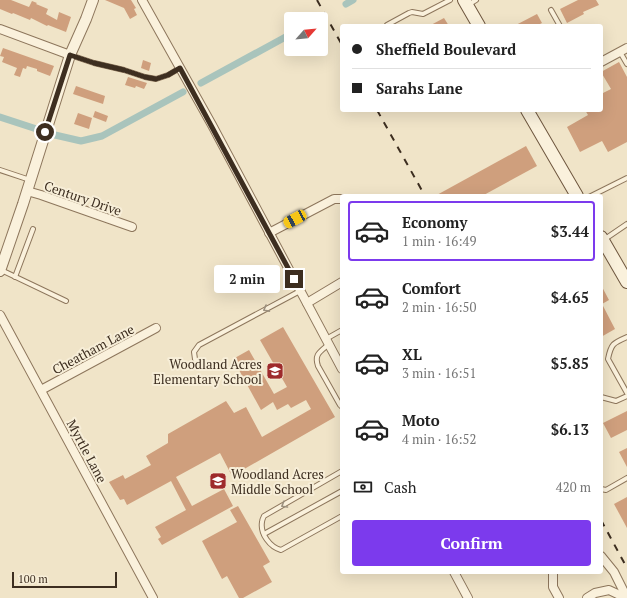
<!DOCTYPE html>
<html lang="en">
<head>
<meta charset="utf-8">
<style>
	body { margin:0; font-family:"PT Serif",serif; background:#f2f2f2; color:#222; height:100vh; display:flex; flex-direction:column; font-size:15px; white-space:nowrap }
	* { box-sizing:border-box; margin:0 }
	p { font-size:13px; color:#767676 }
	.icon { flex:none; width:22px; height:22px; fill:none; stroke:currentColor; stroke-width:2; stroke-linecap:round; stroke-linejoin:round }
	.map { position:relative; flex:1; overflow:hidden }
	.side { position:absolute; left:340px; top:194px; width:263px; height:380px; display:flex; flex-direction:column; background:#fff; border-radius:4px; box-shadow:0 4px 16px #0002 }
	.side>* { flex:none }
	.banner { position:absolute; left:340px; top:24px; width:263px; height:88px; border-radius:4px; box-shadow:0 4px 16px #0002; display:grid; align-content:center; height:88px; padding:0 12px; background:#fff }
	.needle { width:26px; rotate:63deg }
	.buttons { position:absolute; left:284px; top:12px; display:grid; gap:8px }
	.buttons a { display:grid; place-items:center; width:44px; height:44px; border-radius:4px; background:#fff; box-shadow:0 4px 16px #0002; font-size:20px }
	.scale { position:absolute; left:12px; bottom:10px; width:105px; box-sizing:border-box; padding-left:4px; border:2px solid #3d2e20; border-top:0; font-size:11px; line-height:14px; white-space:nowrap; color:#3d2e20; -webkit-text-stroke:3px #f7eed8; paint-order:stroke }
	.end { position:absolute; width:18px; height:18px; margin:-9px; border:5px solid #3d2e20; background:#fff; box-shadow:0 0 0 2px #fff }
	.from { border-radius:50% }
	.bubble { position:absolute; height:28px; border-radius:4px; background:#fff; box-shadow:0 4px 16px #0002; font-size:13px; font-weight:800; line-height:28px; text-align:center }
	.car { position:absolute; width:12px; height:24px; margin:-12px -6px; border-radius:5px; box-shadow:0 0 3px 1px #0007; background:linear-gradient(#f5c518 24%,#345 0 40%,#f5c518 0 76%,#345 0 86%,#f5c518 0) }
	.banner b { display:flex; align-items:center; gap:14px; height:38px; font-size:15px }
	.banner b+b { border-top:1px solid #e0e0e0 }
	.banner i { width:10px; height:10px; background:#222 }
	ul { padding:7px 0 0; list-style:none }
	li { display:flex; align-items:center; gap:12px; height:60px; margin:0 8px 6px; padding:0 4px; border:2px solid transparent; border-radius:4px }
	li div { flex:1 }
	li b { display:block; font-size:15px }
	li em { font-style:normal; font-weight:800 }
	li.active { border-color:#7c3aed }
	li>.icon { width:36px; height:36px; stroke-width:1.5 }
	.pay { display:flex; align-items:center; gap:10px; height:44px; padding:0 12px; font-size:15px }
	.pay p { margin-inline-start:auto }
	.button { display:flex; gap:8px; margin-top:auto; padding:8px 12px }
	.button a { flex:1; height:46px; border-radius:4px; background:#7c3aed; color:#fff; font-size:16px; font-weight:800; line-height:46px; text-align:center }
	.map>svg:first-child { display:block }
	.lines { fill:none; stroke-linecap:round; stroke-linejoin:round }
	.canal { stroke:#a9c4bc; stroke-width:7 }
	.building { fill:#cf9f7d }
	.service-casing { stroke:#8d765c; stroke-width:6 }
	.minor-casing { stroke:#8d765c; stroke-width:10 }
	.tertiary-casing { stroke:#8d765c; stroke-width:12 }
	.secondary-casing { stroke:#6f573f; stroke-width:14 }
	.service { stroke:#faf1dc; stroke-width:4 }
	.minor { stroke:#faf1dc; stroke-width:8 }
	.tertiary { stroke:#faf1dc; stroke-width:10 }
	.secondary { stroke:#faf1dc; stroke-width:12 }
	.rail { stroke:#3d2e20; stroke-width:2; stroke-dasharray:7 7; stroke-linecap:butt }
	.oneway { stroke:#9c907e }
	.route { stroke:#3d2e20; stroke-width:5 }
	.labels { text-anchor:middle; stroke-width:4; stroke-linejoin:round; paint-order:stroke }
	.street-label { font-size:13px; fill:#3d2e20; stroke:#f7eed8 }
	.poi-label { font-size:13px; fill:#3d2e20; stroke:#f7eed8; text-anchor:end }
</style>
</head>
<body>
<div class="map">
<svg width="627" height="598" viewBox="0 0 627 598">
	<rect width="100%" height="100%" fill="#f0e4c8"/>
	<g class="lines">
		<!-- canal -->
		<g class="canal">
			<polyline points="346,4 353,0"/>
			<polyline points="201,83 291,34"/>
			<polyline points="0,117 55,135 81,141 102,136 183,92"/>
		</g>
	</g>
	<!-- building -->
	<g class="building">
		<polygon points="0,0 11,0 29,7 32,1 37,3 36,4 48,9 46,14 57,20 59,12 71,17 66,32 48,25 47,26 31,18 30,20 13,13 12,14 0,9"/>
		<polygon points="105,0 131,0 136,8 134,9 137,15 130,19 124,8"/>
		<polygon points="578,0 596,0 599,5 583,12 584,14 567,23 560,9"/>
		<polygon points="537,14 542,23 536,26 514,26"/>
		<polygon points="444,18 449,26 429,26"/>
		<polygon points="3,48 54,66 50,76 37,71 37,69 27,66 26,69 23,68 20,77 14,75 17,68 2,62 4,57 0,56"/>
		<polygon points="143,60 151,63 149,71 141,68"/>
		<polygon points="619,62 627,77 627,142 608,152 602,141 580,152 567,127 588,115 585,110 601,110 601,94 611,89 601,72"/>
		<polygon points="128,77 147,83 144,89 136,86 135,88 125,85"/>
		<polygon points="76,86 105,96 103,104 73,94"/>
		<polygon points="95,111 108,116 106,122 93,117"/>
		<polygon points="78,113 92,118 89,129 74,124"/>
		<polygon points="526,146 537,166 482,196 435,196"/>
		<polygon points="601,285 609,300 602,304 615,329 601,337"/>
		<polygon points="283,327 335,417 232,476 220,453 176,477 192,506 224,489 233,506 162,545 158,539 161,537 155,527 186,510 171,481 127,505 124,499 120,500 109,482 123,475 125,479 151,465 146,456 168,443 168,434 226,401 234,413 246,407 262,437 311,409 306,400 291,408 288,404 277,410 273,402 261,410 233,359 249,350 274,394 287,387 260,340"/>
		<polygon points="627,411 627,430 611,438 603,423"/>
		<polygon points="627,448 627,467 619,452"/>
		<polygon points="627,497 627,528 614,504"/>
		<polygon points="238,506 270,562 263,566 272,582 243,598 239,598 227,576 222,579 202,541 237,522 230,510"/>
	</g>
	<g class="lines">
		<!-- service casing -->
		<g class="service-casing">
			<g id="service">
				<polyline points="468,5 476,0"/>
				<polyline points="551,10 560,26"/>
				<polyline points="387,25 409,13 412,12 423,14 450,0"/>
				<polyline points="620,52 627,64"/>
				<polyline points="70,55 94,63 124,70 145,77 156,79 168,75 180,68"/>
				<polyline points="0,170 30,180"/>
				<polyline points="591,196 627,178"/>
				<polyline points="605,239 627,224"/>
				<polyline points="1,270 66,301"/>
				<polyline points="15,277 33,229"/>
				<path d="M627 337C613 343 611 344 608 359L627 393"/>
				<polyline points="326,339 342,330"/>
				<path d="M329 344C320 352 314 354 318 366L340 405 342 407"/>
				<polyline points="199,367 195,359 194,352 199,345 300,291"/>
				<polyline points="601,397 616,401 627,396"/>
				<path d="M342 471 264 516C263 518 262 520 262 522 260 534 270 547 281 550L342 516"/>
				<polyline points="601,489 606,490 627,478"/>
				<polyline points="264,534 342,491"/>
			</g>
		</g>
		<!-- minor casing -->
		<g class="minor-casing">
			<g id="minor">
				<polyline points="142,0 212,125 342,369"/>
				<polyline points="0,29 70,55"/>
				<polyline points="601,62 627,48"/>
				<polyline points="27,191 41,195 132,227"/>
				<polyline points="269,233 334,199 342,199"/>
				<polyline points="307,303 342,282"/>
				<polyline points="0,315 153,598"/>
				<polyline points="41,390 156,328"/>
				<polyline points="601,556 614,572 627,598"/>
				<polyline points="454,572 468,598"/>
				<polyline points="553,572 553,587 559,598"/>
				<polyline points="587,598 595,593 609,590 626,598"/>
			</g>
		</g>
		<!-- tertiary casing -->
		<g class="tertiary-casing">
			<polyline id="tertiary" points="0,271 23,204 70,55 86,19 93,0"/>
		</g>
		<!-- secondary casing -->
		<g class="secondary-casing">
			<g id="secondary">
				<polyline points="464,0 479,26"/>
				<polyline points="527,110 577,196"/>
				<polyline points="601,237 627,282"/>
			</g>
		</g>
		<!-- service -->
		<use href="#service" class="service"/>
		<!-- minor -->
		<use href="#minor" class="minor"/>
		<!-- tertiary -->
		<use href="#tertiary" class="tertiary"/>
		<!-- secondary -->
		<use href="#secondary" class="secondary"/>
		<!-- rail -->
		<g class="rail">
			<polyline points="317,0 342,45"/>
			<polyline points="377,110 425,196"/>
			<polyline points="601,520 627,568"/>
		</g>
	</g>
	<!-- one-way arrows -->
	<defs><path id="oneway-chevron" d="M-2-3.5L2.5 0L-2 3.5" fill="none" stroke-width="1.6" stroke-linecap="round" stroke-linejoin="round"/></defs>
	<g class="oneway">
		<use href="#oneway-chevron" transform="translate(266 309) rotate(151)"/>
		<use href="#oneway-chevron" transform="translate(284 505) rotate(150)"/>
	</g>
	<g class="lines">
		<!-- route -->
		<polyline class="route" points="45,132 70,55 94,63 124,70 145,77 156,79 168,75 180,68 294,279"/>
	</g>
	<!-- icons -->
	<defs>
		<g id="school-square" transform="scale(0.9)"><rect x="-9" y="-9" width="18" height="18" rx="4" fill="#9e2a2b" stroke="#f7eed8"/><path d="M0-5L7-2L0 1L-7-2ZM-4 1L0 2.5L4 1V4Q0 6-4 4Z" fill="#fff"/></g>
	</defs>
	<g fill-rule="evenodd">
		<use href="#school-square" x="275" y="371"/>
		<use href="#school-square" x="218" y="481"/>
	</g>
	<g class="labels">
		<!-- street labels -->
		<g class="street-label">
			<text transform="translate(83 198) rotate(19)" y="5">Century Drive</text>
			<text transform="translate(93 349) rotate(-28)" y="5">Cheatham Lane</text>
			<text transform="translate(87 451) rotate(62)" y="5">Myrtle Lane</text>
		</g>
		<!-- poi labels -->
		<g class="poi-label">
			<text x="262" y="369">Woodland Acres<tspan x="262" dy="15">Elementary School</tspan></text>
			<text x="231" y="479" text-anchor="start">Woodland Acres<tspan x="231" dy="15">Middle School</tspan></text>
		</g>
	</g>
</svg>
<div class="buttons">
<a><svg class="needle" viewBox="-14 -14 28 28"><path d="M0-13l5 13h-10z" fill="#e53935"/><path d="M0 13l5-13h-10z" fill="#767676"/></svg></a>
</div>
<div class="scale">100 m</div>
<i class="end from" style="left:45px;top:132px"></i>
<i class="end" style="left:294px;top:279px"></i>
<div class="bubble" style="left:214px;top:265px;width:66px">2 min</div>
<i class="car" style="left:295px;top:219px;rotate:242deg"></i>
<div class="banner">
<b><i class="from"></i>Sheffield Boulevard</b>
<b><i></i>Sarahs Lane</b>
</div>
<section class="side">
<ul>
<li class="active"><svg class="icon" aria-label="car" viewBox="0 0 24 24"><path d="M5 17H2v-5l4-1 3-4h7l3 4 3 1v5h-3M9 17h6M6 11h13"/><circle cx="7" cy="17" r="2"/><circle cx="17" cy="17" r="2"/></svg><div><b>Economy</b><p>1 min · 16:49</p></div><em>$3.44</em></li>
<li><svg class="icon" aria-label="car" viewBox="0 0 24 24"><path d="M5 17H2v-5l4-1 3-4h7l3 4 3 1v5h-3M9 17h6M6 11h13"/><circle cx="7" cy="17" r="2"/><circle cx="17" cy="17" r="2"/></svg><div><b>Comfort</b><p>2 min · 16:50</p></div><em>$4.65</em></li>
<li><svg class="icon" aria-label="car" viewBox="0 0 24 24"><path d="M5 17H2v-5l4-1 3-4h7l3 4 3 1v5h-3M9 17h6M6 11h13"/><circle cx="7" cy="17" r="2"/><circle cx="17" cy="17" r="2"/></svg><div><b>XL</b><p>3 min · 16:51</p></div><em>$5.85</em></li>
<li><svg class="icon" aria-label="car" viewBox="0 0 24 24"><path d="M5 17H2v-5l4-1 3-4h7l3 4 3 1v5h-3M9 17h6M6 11h13"/><circle cx="7" cy="17" r="2"/><circle cx="17" cy="17" r="2"/></svg><div><b>Moto</b><p>4 min · 16:52</p></div><em>$6.13</em></li>
</ul>
<div class="pay"><svg class="icon" aria-label="cash" viewBox="0 0 24 24"><path d="M3 7h18v10H3z"/><circle cx="12" cy="12" r="2"/></svg>Cash<p>420 m</p></div>
<div class="button"><a>Confirm</a></div>
</section>
</div>
</body>
</html>
